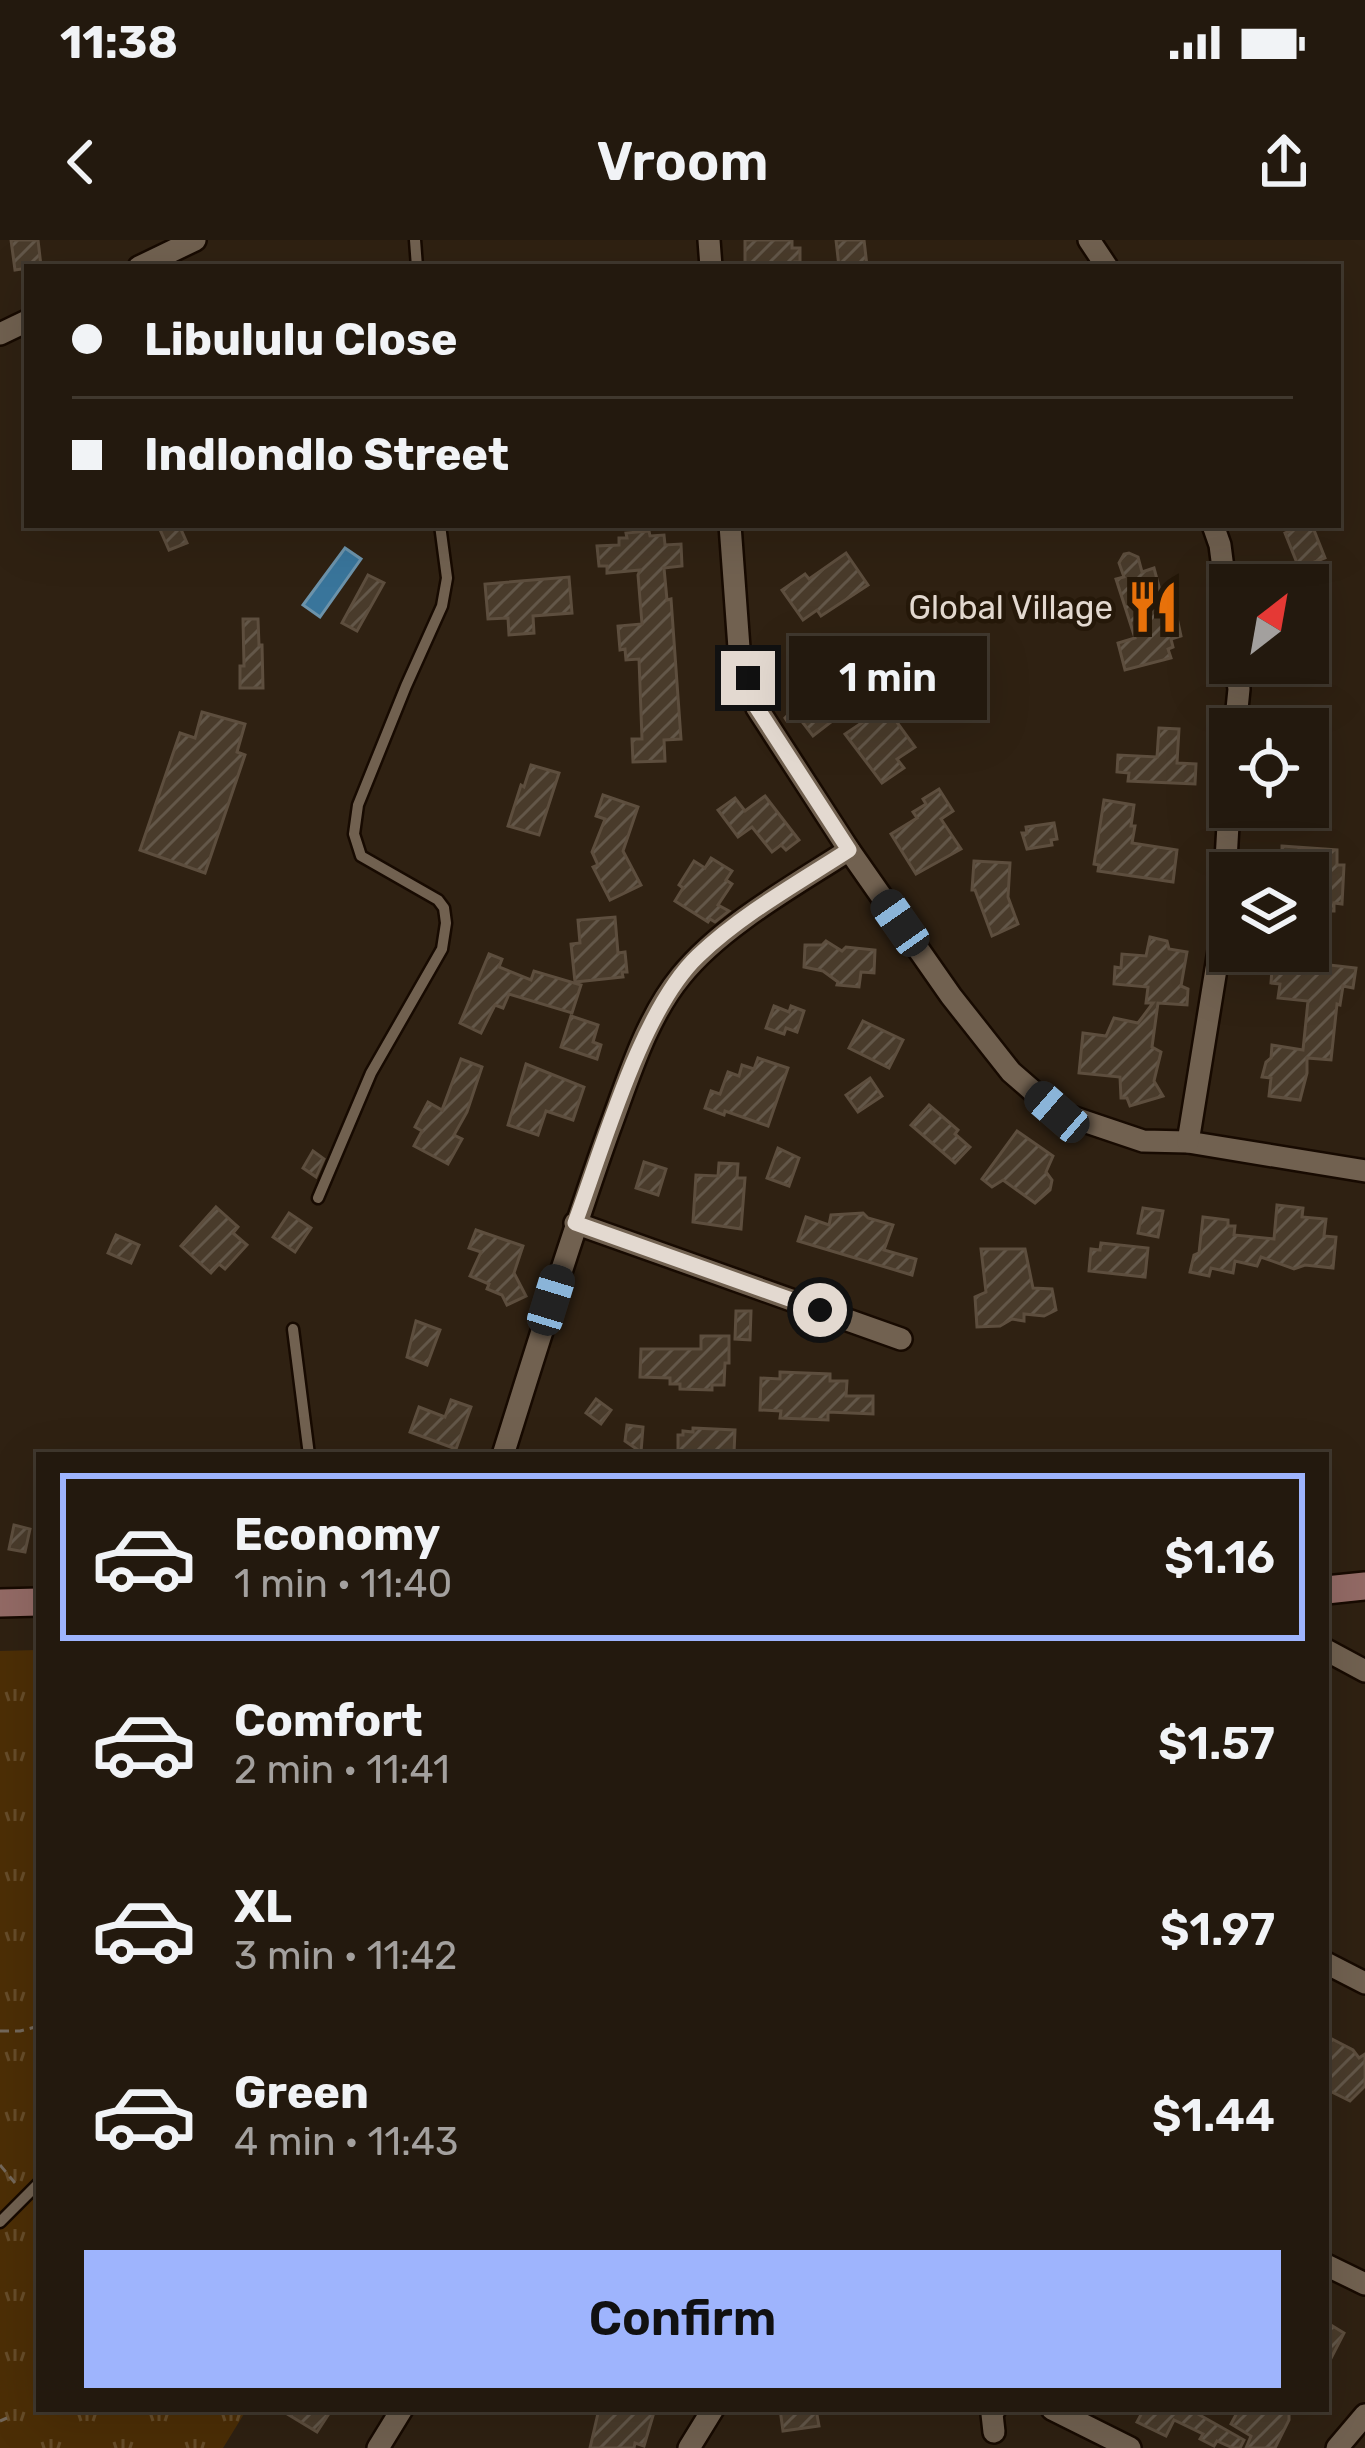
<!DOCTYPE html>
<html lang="en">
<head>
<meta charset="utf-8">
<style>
	body { margin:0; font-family:Rubik,sans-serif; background:#2f261c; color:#f1f3f6; height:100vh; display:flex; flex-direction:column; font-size:45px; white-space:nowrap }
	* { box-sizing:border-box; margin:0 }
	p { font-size:39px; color:#a3a09e }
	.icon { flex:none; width:66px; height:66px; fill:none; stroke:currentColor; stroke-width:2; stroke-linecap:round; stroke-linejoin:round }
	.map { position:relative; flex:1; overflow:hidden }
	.details { position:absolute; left:36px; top:1212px; width:1293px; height:960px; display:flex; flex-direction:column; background:#23190e; border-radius:0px; box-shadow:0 12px 48px #0002,0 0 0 3px #40382e }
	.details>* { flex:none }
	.guide { position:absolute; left:24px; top:24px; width:1317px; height:264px; border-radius:0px; box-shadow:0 12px 48px #0002,0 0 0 3px #40382e; display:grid; align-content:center; height:264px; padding:0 48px; background:#23190e }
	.needle { width:78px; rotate:31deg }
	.controls { position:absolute; left:1209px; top:324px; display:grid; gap:24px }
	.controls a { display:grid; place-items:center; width:120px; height:120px; border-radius:0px; background:#23190e; box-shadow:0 12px 48px #0002,0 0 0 3px #40382e; font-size:60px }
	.end { position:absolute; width:54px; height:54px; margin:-27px; border:15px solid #e3d9d0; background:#111; box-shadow:0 0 0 6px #111 }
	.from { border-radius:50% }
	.bubble { position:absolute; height:84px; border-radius:0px; background:#23190e; box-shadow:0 12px 48px #0002,0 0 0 3px #40382e; font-size:39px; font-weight:600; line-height:84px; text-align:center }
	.car { position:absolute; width:36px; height:72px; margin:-36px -18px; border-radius:15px; box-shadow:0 0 9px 3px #0007; background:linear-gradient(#222 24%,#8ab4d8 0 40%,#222 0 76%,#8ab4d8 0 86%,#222 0) }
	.guide b { display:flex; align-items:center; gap:42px; height:114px; font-size:45px }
	.guide b+b { border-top:3px solid #40382e }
	.guide i { width:30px; height:30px; background:#f1f3f6 }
	ul { padding:21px 0 0; list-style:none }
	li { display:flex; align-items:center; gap:36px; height:168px; margin:0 24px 18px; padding:0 24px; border:6px solid transparent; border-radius:0px }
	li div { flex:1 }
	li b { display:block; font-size:45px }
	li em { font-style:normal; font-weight:600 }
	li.selected { border-color:#9eb4fd }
	li>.icon { width:108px; height:108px; stroke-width:1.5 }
	.action { display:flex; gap:24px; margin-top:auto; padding:24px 48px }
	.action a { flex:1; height:138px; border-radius:0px; background:#9eb4fd; color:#111; font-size:48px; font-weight:600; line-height:138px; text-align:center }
	.status { display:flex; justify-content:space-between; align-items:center; height:84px; padding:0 60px; background:#23190e; direction:ltr }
	.status svg { height:33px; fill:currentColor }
	header { display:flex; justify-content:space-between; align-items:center; height:156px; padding:0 48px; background:#23190e; font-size:54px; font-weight:600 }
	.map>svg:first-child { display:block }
	.grass { fill:url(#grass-tufts) }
	.water { fill:#39759b; stroke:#6c93ab; stroke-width:3 }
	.building { fill:url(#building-hatch); stroke:#5d4e3e; stroke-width:3 }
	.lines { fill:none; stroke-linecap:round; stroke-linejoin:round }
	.lane-casing { stroke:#170a01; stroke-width:15 }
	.street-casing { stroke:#170a01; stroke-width:26 }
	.secondary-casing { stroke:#170a01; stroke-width:32 }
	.path { stroke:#73675a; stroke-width:3; stroke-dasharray:9 6; stroke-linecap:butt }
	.lane { stroke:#716150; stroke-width:10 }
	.street { stroke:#716150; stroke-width:21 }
	.secondary { stroke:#936a65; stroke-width:27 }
	.route { stroke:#e3d9d0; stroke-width:15 }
	.labels { text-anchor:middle; stroke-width:9; stroke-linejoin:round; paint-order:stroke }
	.poi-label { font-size:33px; fill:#e3d9d0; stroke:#251809; text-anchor:end }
</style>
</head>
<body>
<div class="status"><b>11:38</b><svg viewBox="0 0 49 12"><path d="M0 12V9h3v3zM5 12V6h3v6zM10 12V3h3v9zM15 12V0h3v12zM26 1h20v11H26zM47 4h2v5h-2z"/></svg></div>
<header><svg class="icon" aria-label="back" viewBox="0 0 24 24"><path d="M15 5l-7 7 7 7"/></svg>Vroom<svg class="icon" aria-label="share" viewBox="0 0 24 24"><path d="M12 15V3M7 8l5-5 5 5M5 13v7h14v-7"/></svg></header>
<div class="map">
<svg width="1365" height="2208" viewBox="0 0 1365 2208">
	<defs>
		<pattern id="grass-tufts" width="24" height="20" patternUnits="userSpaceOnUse" patternTransform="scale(3)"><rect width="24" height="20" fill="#4c2e06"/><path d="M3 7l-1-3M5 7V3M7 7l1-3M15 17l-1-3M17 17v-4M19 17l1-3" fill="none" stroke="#664c29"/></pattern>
		<pattern id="building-hatch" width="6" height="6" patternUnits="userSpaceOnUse" patternTransform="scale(3)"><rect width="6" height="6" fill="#493b2b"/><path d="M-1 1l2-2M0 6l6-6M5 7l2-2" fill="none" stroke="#635749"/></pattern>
	</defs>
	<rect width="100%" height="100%" fill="#2f2112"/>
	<!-- grass -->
	<polygon class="grass" points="39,1410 39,2169 247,2169 223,2208 0,2208 0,1411"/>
	<!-- water -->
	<polygon class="water" points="345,308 361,319 320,377 303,365"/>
	<!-- building -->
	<g class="building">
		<polygon points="11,0 38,0 41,26 15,30"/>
		<polygon points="745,0 792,0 792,8 800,8 800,22 795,22 795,27 745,27"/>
		<polygon points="836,0 864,0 867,26 839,27"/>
		<polygon points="158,285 179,285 187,303 169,310"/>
		<polygon points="1290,285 1312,285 1325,318 1299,328 1285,293 1292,290"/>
		<polygon points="649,291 650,296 664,295 665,305 681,304 682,326 664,328 667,360 671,359 681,499 664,500 665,521 633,522 632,499 642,499 639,419 626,420 625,409 620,410 618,386 642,384 638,335 640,330 607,333 607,326 599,326 597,306 619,305 619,298 627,298 626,293"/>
		<polygon points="846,313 868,345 821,376 817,370 803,380 782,350 805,334 809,339"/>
		<polygon points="1129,313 1138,317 1142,332 1154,328 1162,358 1172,355 1181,396 1171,399 1173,407 1168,409 1171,418 1125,430 1118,403 1135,398 1116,339 1124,337 1119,323 1124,314"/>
		<polygon points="368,335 384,343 357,391 342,383"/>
		<polygon points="569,337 572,373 533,376 534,393 509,395 508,378 488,379 485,344"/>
		<polygon points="243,379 258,379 259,405 262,405 263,448 240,448 240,426 244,426"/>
		<polygon points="838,403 863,440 818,465 831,482 813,496 800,479 806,474 804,472 787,481 785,478 811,452 793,433"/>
		<polygon points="888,470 915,507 897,519 904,528 882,543 845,494 869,478 872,481"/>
		<polygon points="202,472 245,484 237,512 245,515 205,633 140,610 180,493 195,498"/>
		<polygon points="1159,488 1179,489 1177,523 1196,524 1195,544 1128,541 1129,533 1117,532 1118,515 1157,517"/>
		<polygon points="531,525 559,533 539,595 508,586 521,545 524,547"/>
		<polygon points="939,549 953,571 941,579 961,609 916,634 891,594 917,578 913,572 926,564 923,559"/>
		<polygon points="603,555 638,567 623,611 641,645 610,660 593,627 598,625 592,612 605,579 596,576"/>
		<polygon points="765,556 799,600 786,610 781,605 772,612 752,587 738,597 718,570 735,558 745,571"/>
		<polygon points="1104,560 1134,565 1131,586 1135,586 1132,603 1177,610 1173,642 1098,631 1099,625 1094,624"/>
		<polygon points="1054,583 1057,599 1051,600 1052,605 1027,609 1022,593 1027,593 1026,587"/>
		<polygon points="1282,606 1337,610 1337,625 1344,625 1342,664 1334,663 1334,671 1314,671 1314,663 1308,663 1308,633 1286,633 1286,623 1282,623"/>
		<polygon points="711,618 732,631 726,640 732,644 718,665 729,671 715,682 710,679 708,682 675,661 683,648 679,645 694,621 705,628"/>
		<polygon points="974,621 1010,623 1008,657 1018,684 992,696 975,650 972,650"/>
		<polygon points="615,677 618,713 625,712 627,732 622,732 623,737 575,742 571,704 580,703 578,680"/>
		<polygon points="1150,697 1167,701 1169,709 1187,712 1181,746 1188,749 1187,765 1158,763 1152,807 1161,812 1154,841 1163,856 1130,866 1127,858 1121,858 1120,837 1079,833 1083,793 1106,796 1114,778 1138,783 1153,763 1146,763 1148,747 1114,744 1115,727 1121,728 1122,714 1146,716"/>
		<polygon points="826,701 842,711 846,707 875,710 874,733 861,732 859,747 837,745 838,742 823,731 804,727 805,705 822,705"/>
		<polygon points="1290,711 1313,711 1312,723 1356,728 1353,748 1343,746 1340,765 1337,764 1331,820 1307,818 1307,833 1300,860 1269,856 1271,838 1262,837 1266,822 1271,818 1272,805 1303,810 1308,761 1278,758 1280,744 1271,743 1273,716 1289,718"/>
		<polygon points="489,714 502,719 499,727 531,740 534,731 581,745 572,773 509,754 503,768 495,765 481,793 460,783"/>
		<polygon points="774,766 789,772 791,766 804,771 797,792 786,788 784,794 766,788"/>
		<polygon points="571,776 598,785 593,802 601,805 597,819 561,807"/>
		<polygon points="863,781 903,800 889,828 849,808"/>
		<polygon points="758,818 788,828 768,886 725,871 724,875 705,868 711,851 720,854 728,832 739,836 742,825 754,829"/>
		<polygon points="461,819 482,827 467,872 454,895 462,899 448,924 414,906 422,891 415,887 428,862 442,870"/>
		<polygon points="526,824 584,847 573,880 546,871 538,895 508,885"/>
		<polygon points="870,838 882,856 858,872 846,855"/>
		<polygon points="929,865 958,890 955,894 970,907 955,923 911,885"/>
		<polygon points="1017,891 1053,916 1046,932 1052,940 1050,950 1035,963 1003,940 992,947 982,939"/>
		<polygon points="778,908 799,918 789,946 767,938"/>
		<polygon points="313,911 324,919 316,937 303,928"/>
		<polygon points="644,922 666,929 658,955 636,948"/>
		<polygon points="719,923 738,924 737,938 745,938 741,989 693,982 696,935 718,936"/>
		<polygon points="1277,965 1303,968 1302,977 1326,979 1324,996 1336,997 1333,1028 1305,1025 1294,1029 1261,1017 1257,1026 1235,1021 1233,1033 1211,1028 1209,1036 1190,1032 1194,1015 1199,1013 1203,977 1228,980 1228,986 1235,986 1234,995 1274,999"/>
		<polygon points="216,967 238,987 233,993 247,1005 225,1029 219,1024 211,1033 181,1006"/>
		<polygon points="1143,968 1163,971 1158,997 1138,993"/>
		<polygon points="289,973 311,988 295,1012 273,997"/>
		<polygon points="863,973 868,978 893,985 884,1010 916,1019 912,1035 798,1001 806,977 829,985 831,975"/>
		<polygon points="476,990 523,1006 514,1033 526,1056 507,1065 502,1055 487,1049 489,1044 470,1036 481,1012 469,1008"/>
		<polygon points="116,995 139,1005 131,1023 108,1013"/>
		<polygon points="1101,1003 1148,1008 1145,1037 1089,1031 1091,1009 1100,1010"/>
		<polygon points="981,1009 1025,1009 1033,1048 1052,1049 1056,1070 1044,1076 1024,1074 1024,1081 1012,1079 1000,1086 977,1087 975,1057 986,1052"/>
		<polygon points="736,1071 751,1071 750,1100 735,1099"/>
		<polygon points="416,1081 440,1090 427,1125 407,1117"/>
		<polygon points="701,1096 729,1096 729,1123 725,1123 724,1145 712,1145 712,1150 680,1149 680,1144 670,1144 670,1138 640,1137 641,1109 701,1109"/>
		<polygon points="780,1132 830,1134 830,1141 847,1141 846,1156 873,1156 873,1174 828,1172 828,1180 780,1178 781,1171 760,1170 761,1138 780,1139"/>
		<polygon points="596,1159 611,1170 601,1184 586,1173"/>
		<polygon points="451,1160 471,1167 456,1209 410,1192 419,1167 445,1177"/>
		<polygon points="627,1185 643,1187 641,1212 625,1201"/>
		<polygon points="693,1188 735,1190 734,1213 678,1215 678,1195 683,1195 683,1191 693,1192"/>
		<polygon points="14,1285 30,1289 25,1312 9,1309"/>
		<polygon points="1332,1799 1353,1810 1359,1818 1365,1814 1365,1846 1350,1861 1326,1849 1326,1811"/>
		<polygon points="1326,2082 1344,2093 1326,2128"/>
		<polygon points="279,2169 332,2169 317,2192"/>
		<polygon points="599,2169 655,2169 644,2206 635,2203 634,2208 590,2208"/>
		<polygon points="780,2169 816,2169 819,2186 783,2191"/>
		<polygon points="1144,2169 1189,2169 1244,2200 1240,2208 1233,2208 1217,2201 1214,2206 1200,2199 1203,2194 1174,2180 1166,2196 1137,2182"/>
		<polygon points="1239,2169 1268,2169 1274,2172 1282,2169 1289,2173 1289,2180 1275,2208 1246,2208 1251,2196 1231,2184"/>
	</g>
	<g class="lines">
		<!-- lane casing -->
		<g class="lane-casing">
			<g id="lane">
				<polyline points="415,0 417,27"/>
				<polyline points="318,958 371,833 442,709 446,683 444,668 438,660 361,616 354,594 358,565 406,446 442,366 447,338 440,285"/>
				<polyline points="293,1089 309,1215"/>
				<polyline points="0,1982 39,1943"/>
			</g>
		</g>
		<!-- street casing -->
		<g class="street-casing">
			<g id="street">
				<polyline points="709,0 711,27"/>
				<polyline points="1089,0 1107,27"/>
				<polyline points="139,27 195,0"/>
				<polyline points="0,94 27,81"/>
				<polyline points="730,285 739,408 757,468 849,610 951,756 1011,832 1057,872 1143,901 1188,902 1365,931"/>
				<polyline points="1213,285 1220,305 1230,383"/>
				<polyline points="1235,489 1239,449 1235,423"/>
				<polyline points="1188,902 1222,692 1230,549"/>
				<polyline points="575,983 901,1099"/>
				<path d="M503 1215C537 1107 570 999 608 893 628 840 645 780 681 736 721 686 795 645 849 610"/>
				<polyline points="1326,1410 1365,1431"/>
				<polyline points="1326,1723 1365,1743"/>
				<polyline points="1326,2025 1365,2044"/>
				<polyline points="1052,2169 1130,2208"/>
				<polyline points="994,2192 992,2174 995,2169"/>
				<polyline points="378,2208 402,2169"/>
				<polyline points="689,2208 713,2169"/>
				<polyline points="1337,2208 1365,2175"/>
			</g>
		</g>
		<!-- secondary casing -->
		<g class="secondary-casing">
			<g id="secondary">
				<polyline points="1326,1350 1365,1346"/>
				<polyline points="0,1363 39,1362"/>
			</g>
		</g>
		<!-- path -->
		<g class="path">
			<polyline points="0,1791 20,1791 39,1786"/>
			<polyline points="0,1925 15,1943"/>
			<polyline points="0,2181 7,2178"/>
		</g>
		<!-- lane -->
		<use href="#lane" class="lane"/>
		<!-- street -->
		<use href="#street" class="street"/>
		<!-- secondary -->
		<use href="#secondary" class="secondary"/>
	</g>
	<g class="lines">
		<!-- route -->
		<path class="route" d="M748 438 757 468 849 610C798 643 742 674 698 716 641 770 603 908 575 983L820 1070"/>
	</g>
	<!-- icons -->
	<defs>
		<g id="restaurant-bare" transform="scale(4.14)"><path d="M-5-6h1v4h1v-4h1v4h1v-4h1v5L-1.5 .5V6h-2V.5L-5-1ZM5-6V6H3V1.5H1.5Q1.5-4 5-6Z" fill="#e8710a" stroke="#251809" stroke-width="2.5" paint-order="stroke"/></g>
	</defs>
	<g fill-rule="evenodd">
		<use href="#restaurant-bare" x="1153" y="367"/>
	</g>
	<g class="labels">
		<!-- poi labels -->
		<g class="poi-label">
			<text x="1113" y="379">Global Village</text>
		</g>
	</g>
</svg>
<div class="controls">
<a><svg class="needle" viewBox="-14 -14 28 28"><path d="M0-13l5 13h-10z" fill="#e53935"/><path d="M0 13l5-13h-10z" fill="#a3a09e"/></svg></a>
<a><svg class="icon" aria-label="locate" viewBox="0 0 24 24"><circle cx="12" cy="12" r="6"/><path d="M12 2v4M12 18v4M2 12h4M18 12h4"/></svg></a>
<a><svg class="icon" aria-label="layers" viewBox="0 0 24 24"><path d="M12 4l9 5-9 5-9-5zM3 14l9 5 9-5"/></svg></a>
</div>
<i class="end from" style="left:820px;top:1070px"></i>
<i class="end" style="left:748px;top:438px"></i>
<div class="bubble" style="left:789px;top:396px;width:198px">1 min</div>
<i class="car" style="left:900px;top:683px;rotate:325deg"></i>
<i class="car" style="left:1057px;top:872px;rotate:311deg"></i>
<i class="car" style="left:551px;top:1060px;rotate:17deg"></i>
<div class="guide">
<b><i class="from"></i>Libululu Close</b>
<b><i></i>Indlondlo Street</b>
</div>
<section class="details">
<ul>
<li class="selected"><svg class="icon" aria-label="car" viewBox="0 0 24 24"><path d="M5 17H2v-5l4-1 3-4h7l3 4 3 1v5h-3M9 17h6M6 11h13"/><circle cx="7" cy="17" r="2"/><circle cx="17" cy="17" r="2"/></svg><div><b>Economy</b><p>1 min · 11:40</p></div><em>$1.16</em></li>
<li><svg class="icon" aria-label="car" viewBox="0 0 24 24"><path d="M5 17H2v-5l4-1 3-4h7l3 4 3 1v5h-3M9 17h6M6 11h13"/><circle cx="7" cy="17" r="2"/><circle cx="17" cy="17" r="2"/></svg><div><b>Comfort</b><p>2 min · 11:41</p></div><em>$1.57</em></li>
<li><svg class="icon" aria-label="car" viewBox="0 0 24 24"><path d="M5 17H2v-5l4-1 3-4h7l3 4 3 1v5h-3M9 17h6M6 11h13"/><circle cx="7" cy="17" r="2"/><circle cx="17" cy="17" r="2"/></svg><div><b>XL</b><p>3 min · 11:42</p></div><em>$1.97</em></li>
<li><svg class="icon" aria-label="car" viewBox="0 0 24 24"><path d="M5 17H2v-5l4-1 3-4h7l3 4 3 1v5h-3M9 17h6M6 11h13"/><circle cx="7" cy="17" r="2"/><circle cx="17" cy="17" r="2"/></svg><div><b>Green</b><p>4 min · 11:43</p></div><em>$1.44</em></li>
</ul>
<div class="action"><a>Confirm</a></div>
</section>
</div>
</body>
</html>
